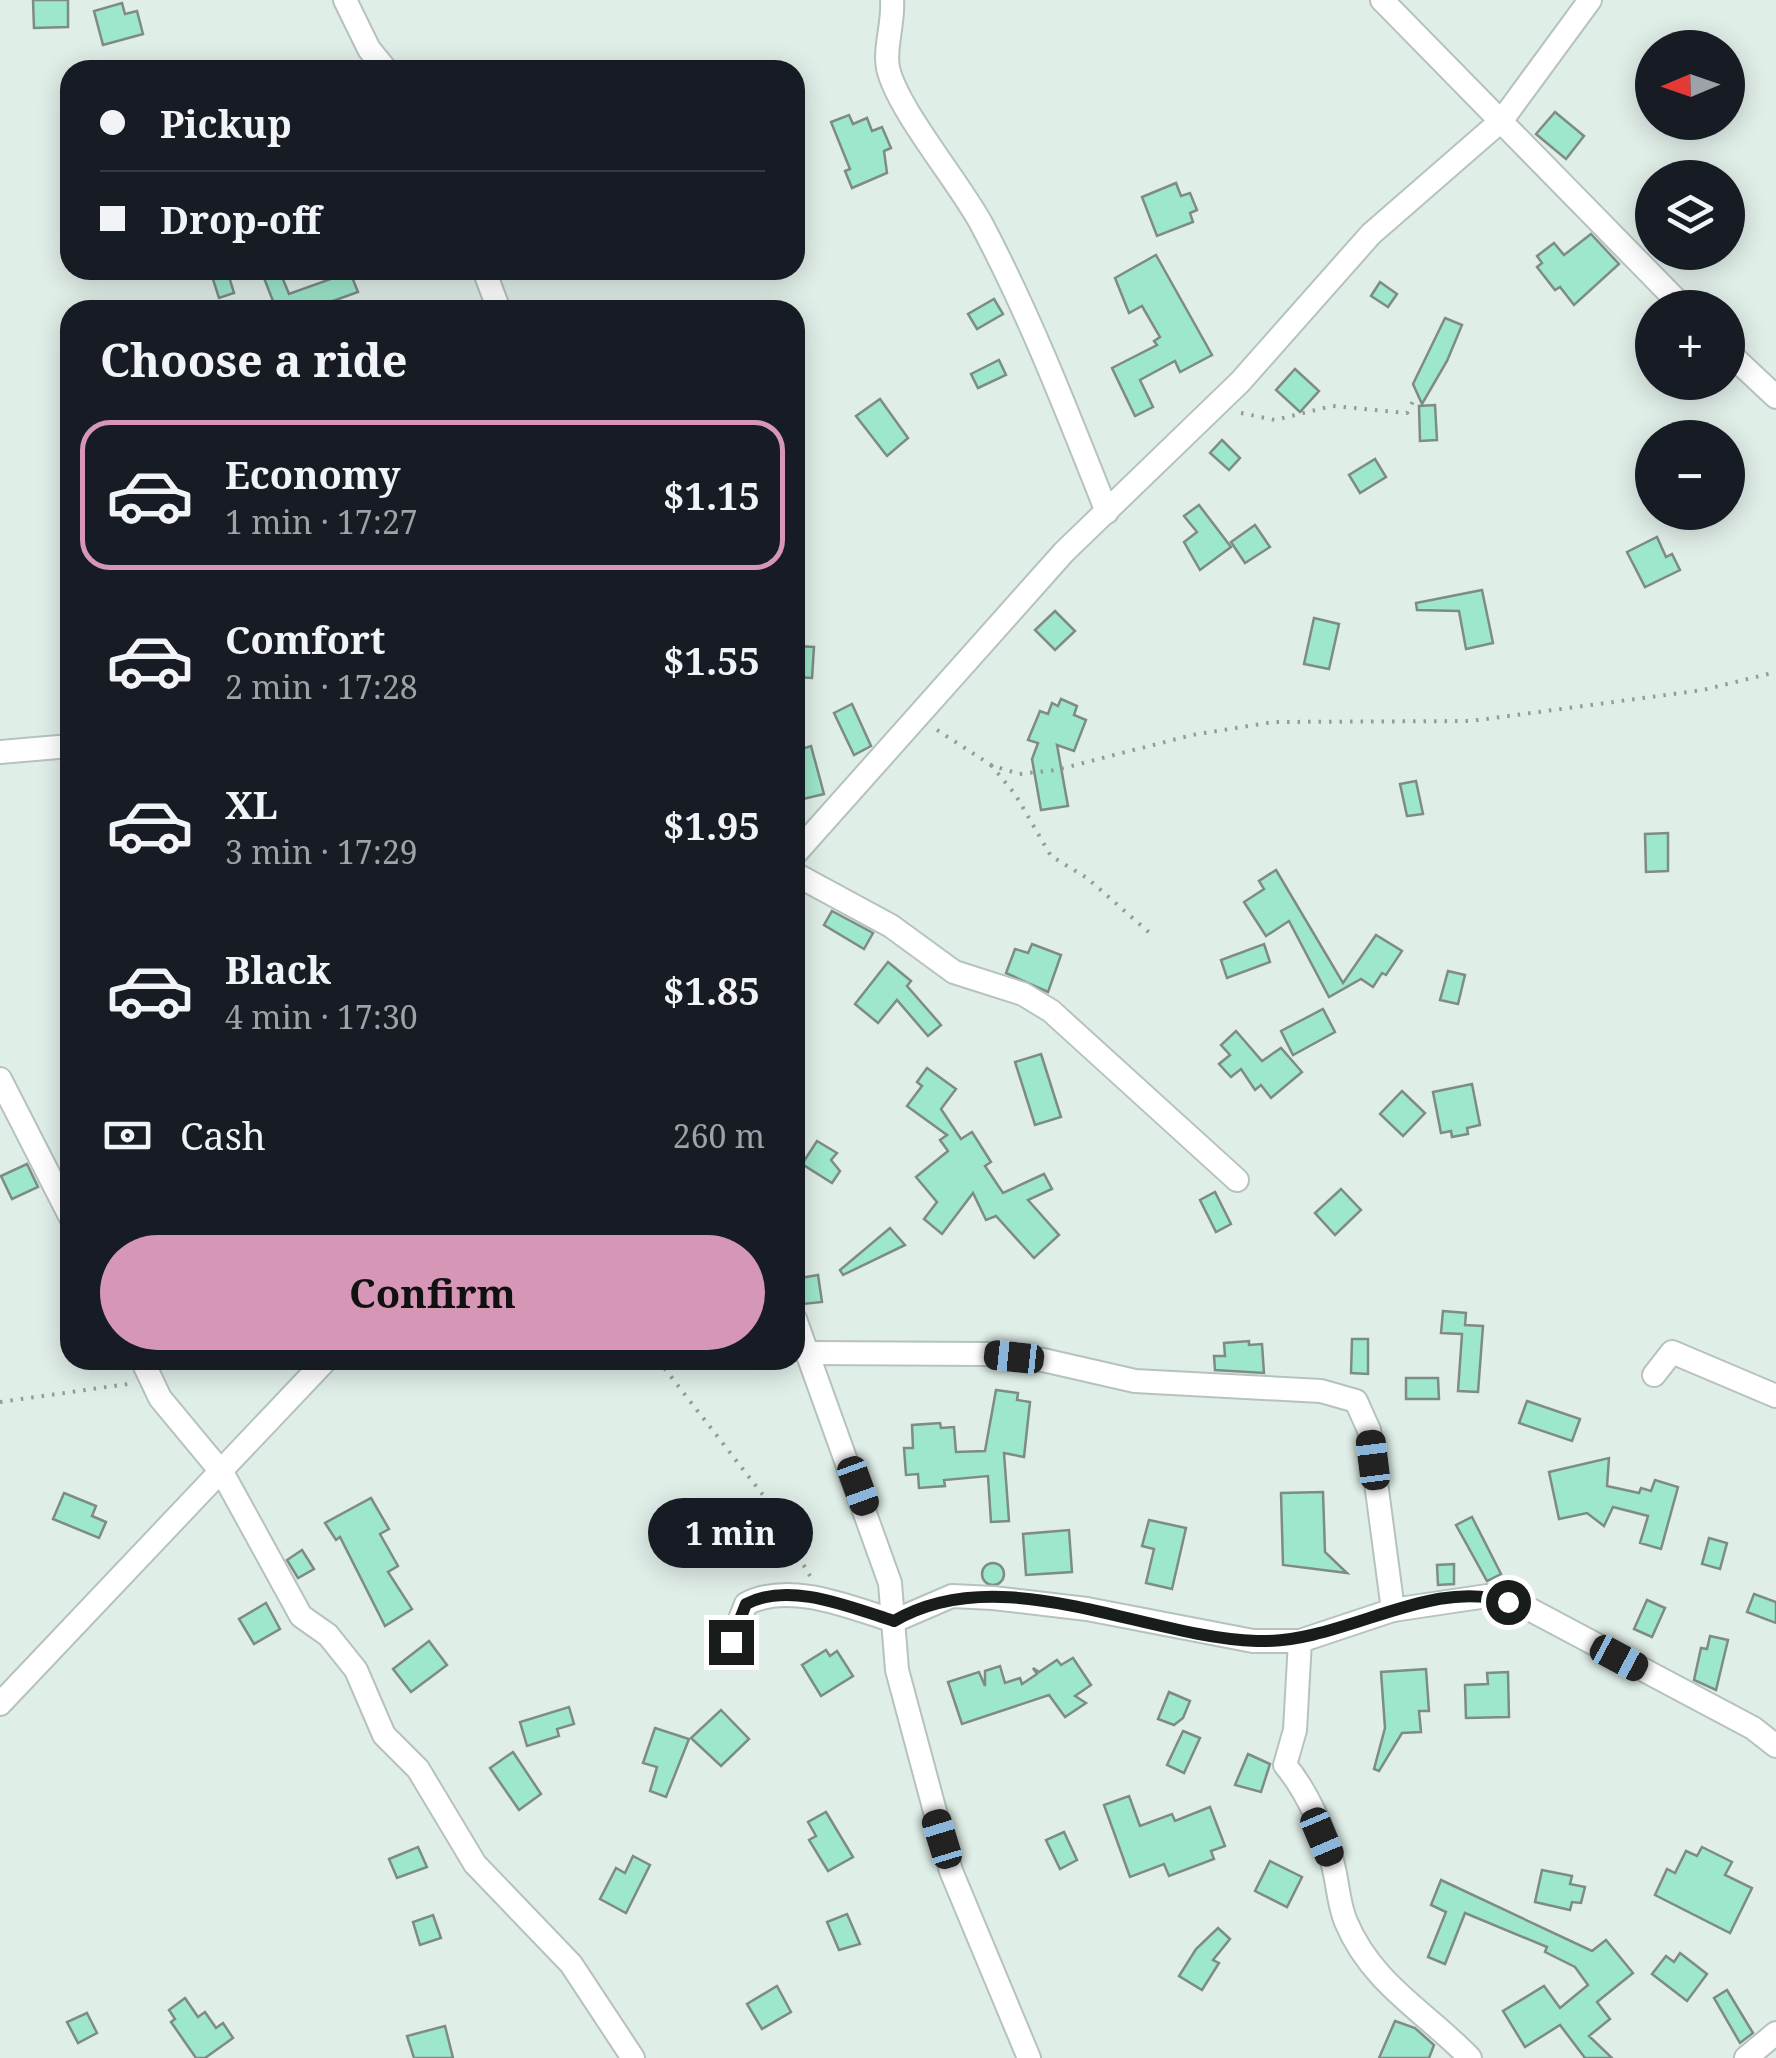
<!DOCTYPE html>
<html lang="en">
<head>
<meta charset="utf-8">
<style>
	body { margin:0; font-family:"Noto Serif",serif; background:#242831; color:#f1f3f6; height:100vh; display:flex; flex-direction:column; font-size:38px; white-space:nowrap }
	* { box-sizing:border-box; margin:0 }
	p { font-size:32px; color:#9ea1a6 }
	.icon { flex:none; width:55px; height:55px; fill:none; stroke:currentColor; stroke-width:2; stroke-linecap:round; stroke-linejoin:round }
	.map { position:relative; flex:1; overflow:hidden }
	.panel { position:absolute; left:60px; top:300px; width:745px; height:1070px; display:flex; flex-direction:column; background:#171b24; border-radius:30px; box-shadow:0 5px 25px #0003 }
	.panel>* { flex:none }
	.top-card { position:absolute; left:60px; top:60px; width:745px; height:220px; border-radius:30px; box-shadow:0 5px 25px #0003; display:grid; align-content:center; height:220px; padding:0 40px; background:#171b24 }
	.needle { width:65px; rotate:268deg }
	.tools { position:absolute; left:1635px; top:30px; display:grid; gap:20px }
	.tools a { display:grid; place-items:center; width:110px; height:110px; border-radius:50%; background:#171b24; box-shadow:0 5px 25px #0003; font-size:50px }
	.end { position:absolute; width:45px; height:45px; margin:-22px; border:12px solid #181d1b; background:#fff; box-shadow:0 0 0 5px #fff }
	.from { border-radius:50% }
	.bubble { position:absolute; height:70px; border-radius:35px; background:#171b24; box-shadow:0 5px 25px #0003; font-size:32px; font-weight:700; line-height:70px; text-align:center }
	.car { position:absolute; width:30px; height:60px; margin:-30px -15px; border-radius:12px; box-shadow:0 0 8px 2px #0007; background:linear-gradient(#222 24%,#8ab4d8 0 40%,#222 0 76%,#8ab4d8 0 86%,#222 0) }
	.top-card b { display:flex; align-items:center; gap:35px; height:95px; font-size:38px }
	.top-card b+b { border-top:2px solid #363941 }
	.top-card i { width:25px; height:25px; background:#f1f3f6 }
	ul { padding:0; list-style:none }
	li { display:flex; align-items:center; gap:30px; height:150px; margin:0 20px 15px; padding:0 20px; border:5px solid transparent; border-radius:30px }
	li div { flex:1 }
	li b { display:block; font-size:38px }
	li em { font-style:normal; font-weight:700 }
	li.selected { border-color:#d597b5 }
	li>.icon { width:90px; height:90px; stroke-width:1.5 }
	h2 { padding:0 40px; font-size:45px; line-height:120px }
	.pay { display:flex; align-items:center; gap:25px; height:110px; padding:0 40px; font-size:38px }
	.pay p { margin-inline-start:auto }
	.primary-button { display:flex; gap:20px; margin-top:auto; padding:20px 40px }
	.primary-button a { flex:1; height:115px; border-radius:60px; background:#d597b5; color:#111; font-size:40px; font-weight:700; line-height:115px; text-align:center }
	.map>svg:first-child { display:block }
	.building { fill:#9de7cc; stroke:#7e8b86; stroke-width:2.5 }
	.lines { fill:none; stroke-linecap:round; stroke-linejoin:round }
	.minor-casing { stroke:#b5c2bd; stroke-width:26 }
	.path { stroke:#929d98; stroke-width:4; stroke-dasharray:2.5 8; stroke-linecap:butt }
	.minor { stroke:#fff; stroke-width:22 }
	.route { stroke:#181d1b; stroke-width:12 }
</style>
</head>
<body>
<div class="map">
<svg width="1776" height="2058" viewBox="0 0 1776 2058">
	<rect width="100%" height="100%" fill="#e0eee8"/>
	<!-- building -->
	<g class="building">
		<polygon points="33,0 68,0 68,27 34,28"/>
		<polygon points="122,3 125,14 137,11 143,34 103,45 94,11"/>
		<polygon points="1555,112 1584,136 1566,159 1536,134"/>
		<polygon points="849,115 853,124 867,118 872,131 882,127 891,148 884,151 887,173 852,188 845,171 850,169 831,122"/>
		<polygon points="1176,183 1181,196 1190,193 1197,210 1190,213 1193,222 1157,236 1142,197"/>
		<polygon points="1591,234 1619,264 1574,305 1560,287 1555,290 1537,267 1542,263 1537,256 1554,243 1564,255"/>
		<polygon points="1156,255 1212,355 1180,372 1175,361 1140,380 1153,407 1135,416 1112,368 1157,345 1154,341 1160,337 1142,306 1129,313 1115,278"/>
		<polygon points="210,270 227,270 234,293 219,298"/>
		<polygon points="280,272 289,294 350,272 358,292 308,310 253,310 273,301 264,278"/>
		<polygon points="1380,282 1397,294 1388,307 1371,296"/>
		<polygon points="994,299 1003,314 977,329 968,314"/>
		<polygon points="1445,318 1462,325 1447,361 1422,404 1413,384"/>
		<polygon points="999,360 1006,375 978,388 971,374"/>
		<polygon points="1295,369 1319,391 1300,412 1276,390"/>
		<polygon points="880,399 908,438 887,456 856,416"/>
		<polygon points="1435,405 1437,440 1420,441 1419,406"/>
		<polygon points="1222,440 1240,458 1229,470 1210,453"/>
		<polygon points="1375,459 1386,477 1360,493 1349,475"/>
		<polygon points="1199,505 1231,547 1200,570 1184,542 1197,532 1184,516"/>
		<polygon points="1255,525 1270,547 1245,563 1231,542"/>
		<polygon points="1657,537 1666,557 1672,554 1680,570 1645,587 1627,552"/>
		<polygon points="1482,590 1493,643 1466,649 1459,611 1417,610 1416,603"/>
		<polygon points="1055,611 1075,631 1055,650 1035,630"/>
		<polygon points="1314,618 1339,624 1329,669 1304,664"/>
		<polygon points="795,646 814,647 812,678 795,677"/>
		<polygon points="1061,699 1077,706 1074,715 1086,720 1074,751 1057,745 1068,806 1041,810 1032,759 1038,743 1028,740 1040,711 1048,714 1052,703 1058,706"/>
		<polygon points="852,704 871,746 854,755 834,713"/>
		<polygon points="811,746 824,794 795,801 795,751"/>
		<polygon points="1416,781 1423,814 1407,816 1400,784"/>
		<polygon points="1668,833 1668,871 1646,872 1645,834"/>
		<polygon points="1276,870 1343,983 1376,935 1402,951 1386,975 1382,973 1373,987 1361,979 1329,997 1289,921 1266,936 1244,902 1264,889 1259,881"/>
		<polygon points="832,911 873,933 864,949 824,925"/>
		<polygon points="1032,944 1061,955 1048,992 1006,973 1015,949 1028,953"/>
		<polygon points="1264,944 1270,962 1227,978 1221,960"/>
		<polygon points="888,962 911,981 907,986 941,1025 928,1036 897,1000 878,1023 855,1004"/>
		<polygon points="1448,971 1465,975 1458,1004 1440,1000"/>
		<polygon points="1323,1009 1335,1032 1293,1055 1281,1031"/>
		<polygon points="1236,1031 1262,1061 1281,1048 1302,1072 1271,1098 1261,1085 1255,1090 1241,1069 1231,1077 1219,1064 1230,1055 1221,1045"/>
		<polygon points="1041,1054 1061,1117 1035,1125 1015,1062"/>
		<polygon points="927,1068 956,1089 941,1109 961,1139 972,1132 991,1162 985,1166 1003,1193 1044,1174 1052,1189 1028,1200 1059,1235 1034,1258 996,1216 986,1220 973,1193 942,1234 924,1219 937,1202 916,1177 948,1151 940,1140 947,1135 907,1106 922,1086 917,1082"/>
		<polygon points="1472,1084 1480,1125 1467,1128 1468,1134 1452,1137 1451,1131 1441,1133 1433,1092"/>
		<polygon points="1402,1091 1425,1113 1403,1136 1380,1114"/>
		<polygon points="817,1141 837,1153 831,1160 840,1171 832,1183 802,1164"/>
		<polygon points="27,1164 38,1187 12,1199 1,1176"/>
		<polygon points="1341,1189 1361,1210 1335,1235 1315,1213"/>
		<polygon points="1215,1192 1231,1224 1216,1232 1200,1200"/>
		<polygon points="890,1228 905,1245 843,1275 840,1270"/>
		<polygon points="818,1275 822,1302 803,1304 800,1278"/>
		<polygon points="1443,1311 1466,1313 1465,1325 1483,1326 1478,1392 1458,1391 1462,1334 1441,1333"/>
		<polygon points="1352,1339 1368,1339 1368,1374 1351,1373"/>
		<polygon points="1249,1341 1249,1345 1262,1344 1264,1373 1215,1370 1214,1356 1225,1356 1224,1343"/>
		<polygon points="1406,1378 1438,1378 1439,1399 1406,1399"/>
		<polygon points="996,1390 1018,1393 1017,1400 1030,1402 1024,1457 1004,1453 1009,1521 991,1522 988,1476 944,1480 945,1486 919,1488 918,1474 906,1475 904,1448 913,1448 912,1425 940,1423 941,1428 954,1427 956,1452 985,1451"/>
		<polygon points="1527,1401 1580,1419 1572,1441 1519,1423"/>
		<polygon points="1609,1458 1607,1486 1639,1493 1641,1488 1651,1491 1655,1480 1678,1487 1661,1549 1640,1543 1648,1516 1613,1507 1604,1526 1587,1513 1559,1519 1549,1472"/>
		<polygon points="1323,1492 1325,1552 1347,1573 1283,1565 1281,1493"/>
		<polygon points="64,1493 96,1506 92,1516 106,1522 99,1538 53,1519"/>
		<polygon points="371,1498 389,1529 380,1534 398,1566 388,1572 412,1609 385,1626 340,1537 336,1540 325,1523"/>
		<polygon points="1472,1517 1501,1574 1487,1581 1456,1525"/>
		<polygon points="1149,1520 1186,1528 1172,1589 1146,1583 1154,1549 1142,1546"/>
		<polygon points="1069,1530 1072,1572 1026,1575 1023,1534"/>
		<polygon points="1709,1538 1727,1543 1720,1569 1702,1564"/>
		<polygon points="302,1550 314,1569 298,1578 287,1560"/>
		<circle cx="993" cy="1574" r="11"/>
		<polygon points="1454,1564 1454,1584 1438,1585 1437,1565"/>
		<polygon points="1754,1594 1776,1602 1776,1623 1747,1612"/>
		<polygon points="1647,1600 1665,1608 1652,1637 1634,1629"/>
		<polygon points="266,1603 280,1629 254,1644 239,1619"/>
		<polygon points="1710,1636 1728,1640 1716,1690 1694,1680 1701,1648 1707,1649"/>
		<polygon points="429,1641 447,1665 411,1692 393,1669"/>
		<polygon points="826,1650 830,1656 837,1651 853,1676 821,1696 802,1665"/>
		<polygon points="1073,1658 1091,1685 1075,1696 1086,1703 1065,1717 1049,1695 962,1724 948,1682 979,1672 985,1686 985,1671 1000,1666 1005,1683 1020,1678 1022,1684 1037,1674 1033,1668 1039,1672 1057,1660 1061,1665"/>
		<polygon points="1426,1669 1429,1711 1419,1711 1421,1732 1402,1733 1379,1771 1374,1769 1385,1728 1381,1672"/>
		<polygon points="1508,1672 1509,1717 1466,1718 1465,1685 1488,1684 1487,1673"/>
		<polygon points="1169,1692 1190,1701 1183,1718 1174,1725 1158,1719"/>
		<polygon points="569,1707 574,1724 557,1729 559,1736 527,1746 520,1722"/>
		<polygon points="721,1710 749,1739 721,1766 691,1738"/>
		<polygon points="655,1728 689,1739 666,1797 650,1791 657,1767 643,1763"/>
		<polygon points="1183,1731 1200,1738 1184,1773 1167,1765"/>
		<polygon points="513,1752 541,1794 519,1810 490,1768"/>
		<polygon points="1248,1754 1270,1764 1261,1792 1235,1785"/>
		<polygon points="1129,1796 1140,1826 1172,1814 1175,1821 1210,1807 1225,1846 1211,1851 1214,1859 1169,1876 1164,1864 1130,1877 1104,1805"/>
		<polygon points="826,1812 853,1857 828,1871 809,1840 816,1836 808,1822"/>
		<polygon points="1064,1832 1077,1860 1060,1869 1046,1840"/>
		<polygon points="418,1847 427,1867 397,1878 389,1859"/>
		<polygon points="1702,1847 1732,1862 1725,1875 1752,1888 1730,1933 1655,1895 1667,1869 1675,1873 1686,1851 1697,1856"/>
		<polygon points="633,1856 650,1865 626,1913 600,1899 616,1868 625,1873"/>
		<polygon points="1270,1861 1302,1877 1287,1907 1255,1891"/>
		<polygon points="1542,1870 1572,1876 1570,1884 1585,1887 1581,1903 1572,1902 1570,1910 1535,1902"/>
		<polygon points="1441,1880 1592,1951 1606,1940 1633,1973 1597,2002 1610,2019 1589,2036 1612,2058 1585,2058 1560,2025 1525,2047 1503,2011 1544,1986 1560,2008 1588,1985 1575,1967 1545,1952 1547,1947 1465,1913 1445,1964 1428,1957 1446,1912 1431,1905"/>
		<polygon points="847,1914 860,1944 839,1950 827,1922"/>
		<polygon points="433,1915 441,1938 420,1945 413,1922"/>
		<polygon points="1218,1928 1230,1939 1213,1960 1219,1963 1202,1990 1179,1976 1196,1949"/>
		<polygon points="1680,1953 1707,1974 1687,2001 1652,1974 1666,1956 1674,1962"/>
		<polygon points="777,1986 791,2012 762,2029 747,2004"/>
		<polygon points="1727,1990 1753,2033 1740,2043 1714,1998"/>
		<polygon points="185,1998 198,2017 205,2012 216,2028 223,2023 233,2038 205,2058 196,2058 171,2022 175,2019 169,2010"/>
		<polygon points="87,2013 97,2033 78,2043 67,2022"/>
		<polygon points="1395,2021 1415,2028 1434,2045 1429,2058 1379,2058"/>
		<polygon points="445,2026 453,2058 414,2058 407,2036"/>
	</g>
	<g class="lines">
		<!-- minor casing -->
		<g class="minor-casing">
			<g id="minor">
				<polyline points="345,0 369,49 386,70"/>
				<path d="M892 0C894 22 884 48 888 68 897 109 959 182 982 225 1031 318 1068 414 1107 512"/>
				<polyline points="1382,0 1684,308"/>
				<polyline points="484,270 499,310"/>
				<polyline points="1728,352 1776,397"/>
				<polyline points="0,752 70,746"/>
				<polyline points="795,854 1064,552 1240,382 1371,234 1502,120 1590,0"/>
				<polyline points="795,874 891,926 954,972 1023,994 1051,1011 1237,1180"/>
				<polyline points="0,1079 70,1216"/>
				<polyline points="795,1319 890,1583 897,1670 951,1871 1029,2058"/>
				<polyline points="809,1353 987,1354 1043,1360 1135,1381 1321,1391 1356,1401 1369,1430 1393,1610"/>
				<polyline points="142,1360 160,1398 223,1474 301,1616 328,1635 356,1670 384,1735 418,1769 475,1864 571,1964 633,2058"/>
				<polyline points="1654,1375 1672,1352 1776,1396"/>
				<path d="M1300 1641 1295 1730 1285 1765C1307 1791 1327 1835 1334 1869 1338 1886 1339 1906 1346 1922 1372 1984 1426 2012 1470 2058"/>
				<path d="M731 1642 746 1604C789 1581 850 1607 894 1621L952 1596 993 1598 1087 1609 1253 1641H1300L1393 1610 1487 1596 1529 1609 1753 1728 1776 1746"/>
				<polyline points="0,1704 326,1360"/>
				<polyline points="1746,2058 1776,2033"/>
			</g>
		</g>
		<!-- path -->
		<g class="path">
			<polyline points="1241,413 1275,420 1332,406 1407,413 1413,401"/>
			<polyline points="937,730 991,765 1019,774 1056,770 1192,735 1273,722 1471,721 1703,690 1776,672"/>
			<polyline points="991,765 1015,794 1051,856 1087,878 1152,935"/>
			<polyline points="658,1360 763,1495 810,1576"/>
			<polyline points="0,1402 128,1384"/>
		</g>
		<!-- minor -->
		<use href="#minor" class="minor"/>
	</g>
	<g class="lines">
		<!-- route -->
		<path class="route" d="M731 1642 746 1604C789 1581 850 1607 894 1621 1002 1558 1142 1637 1257 1641 1343 1644 1429 1576 1508 1602"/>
	</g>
</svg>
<div class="tools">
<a><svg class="needle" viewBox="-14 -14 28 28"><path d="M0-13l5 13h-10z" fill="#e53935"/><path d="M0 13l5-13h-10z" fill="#9ea1a6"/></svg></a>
<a><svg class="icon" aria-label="layers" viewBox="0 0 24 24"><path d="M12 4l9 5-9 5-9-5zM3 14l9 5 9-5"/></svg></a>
<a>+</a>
<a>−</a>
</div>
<i class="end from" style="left:1508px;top:1602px"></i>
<i class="end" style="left:731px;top:1642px"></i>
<div class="bubble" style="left:648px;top:1498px;width:165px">1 min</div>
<i class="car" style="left:1014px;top:1357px;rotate:276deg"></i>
<i class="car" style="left:1373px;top:1460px;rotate:353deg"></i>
<i class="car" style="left:858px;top:1486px;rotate:160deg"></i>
<i class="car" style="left:1619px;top:1658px;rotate:118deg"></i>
<i class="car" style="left:1322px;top:1837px;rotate:157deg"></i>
<i class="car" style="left:942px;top:1839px;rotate:343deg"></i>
<div class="top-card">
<b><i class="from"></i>Pickup</b>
<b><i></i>Drop-off</b>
</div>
<section class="panel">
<h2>Choose a ride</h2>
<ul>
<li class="selected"><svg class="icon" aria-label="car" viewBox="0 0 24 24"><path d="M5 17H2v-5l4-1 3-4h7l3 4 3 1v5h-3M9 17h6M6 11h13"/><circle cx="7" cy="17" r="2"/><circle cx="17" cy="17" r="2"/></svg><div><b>Economy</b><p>1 min · 17:27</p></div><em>$1.15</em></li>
<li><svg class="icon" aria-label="car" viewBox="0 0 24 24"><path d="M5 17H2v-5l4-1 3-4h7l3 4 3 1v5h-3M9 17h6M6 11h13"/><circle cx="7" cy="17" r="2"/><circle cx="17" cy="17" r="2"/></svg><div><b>Comfort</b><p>2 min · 17:28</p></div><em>$1.55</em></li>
<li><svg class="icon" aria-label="car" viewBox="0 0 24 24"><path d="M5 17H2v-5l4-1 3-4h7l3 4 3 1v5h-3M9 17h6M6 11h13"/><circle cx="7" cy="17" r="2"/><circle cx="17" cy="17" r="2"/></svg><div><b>XL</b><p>3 min · 17:29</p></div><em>$1.95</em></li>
<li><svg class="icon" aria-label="car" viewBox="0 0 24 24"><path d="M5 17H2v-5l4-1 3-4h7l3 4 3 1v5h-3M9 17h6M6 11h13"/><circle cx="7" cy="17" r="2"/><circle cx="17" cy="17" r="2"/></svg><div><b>Black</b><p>4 min · 17:30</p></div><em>$1.85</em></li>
</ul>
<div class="pay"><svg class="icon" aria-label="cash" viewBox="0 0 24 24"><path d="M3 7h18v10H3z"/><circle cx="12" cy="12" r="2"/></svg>Cash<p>260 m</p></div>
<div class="primary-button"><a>Confirm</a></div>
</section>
</div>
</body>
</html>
